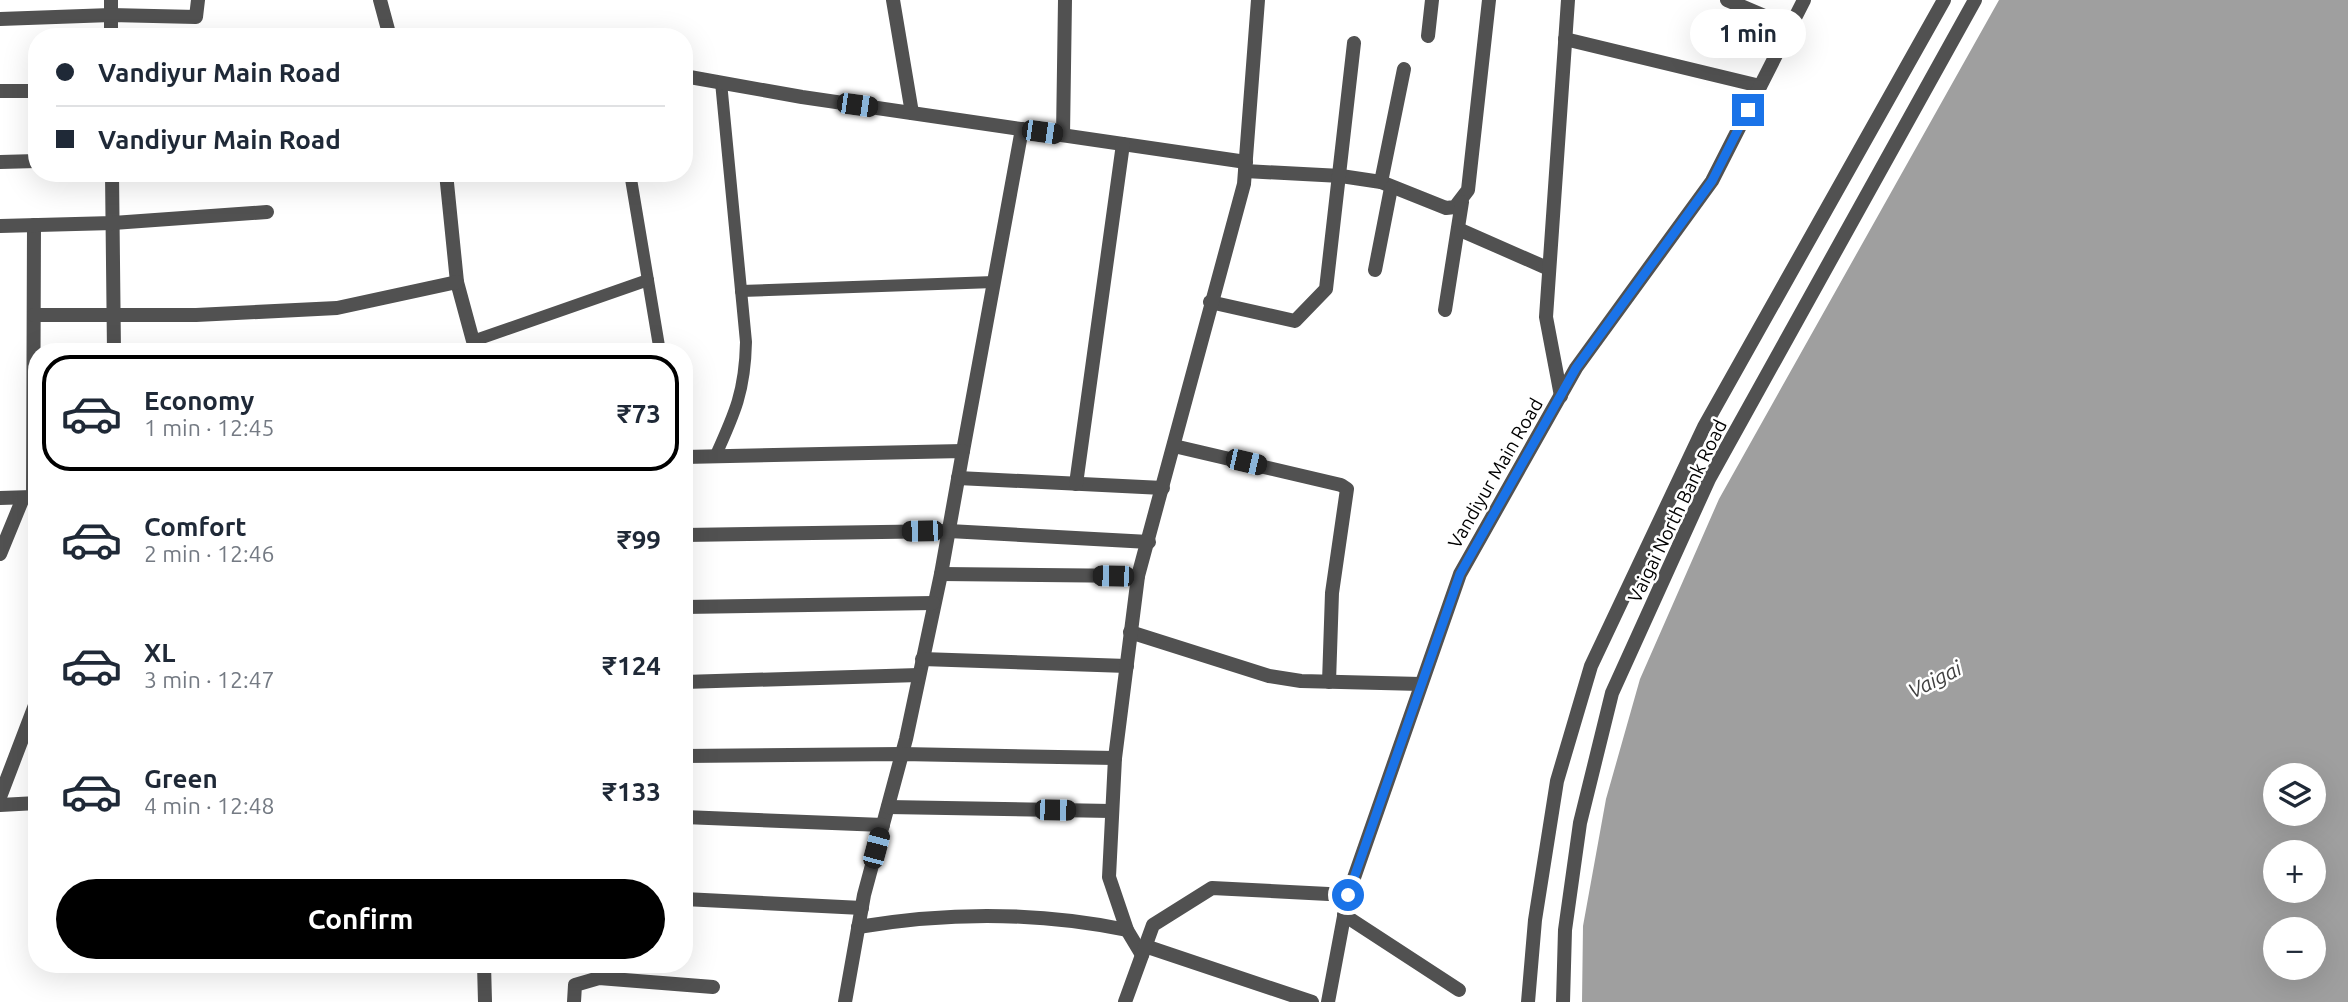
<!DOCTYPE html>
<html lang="en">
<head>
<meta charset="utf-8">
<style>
	body { margin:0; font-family:Ubuntu,sans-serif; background:#f6f6f7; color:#1f2937; height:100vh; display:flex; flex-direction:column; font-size:26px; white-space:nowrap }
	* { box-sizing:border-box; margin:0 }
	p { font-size:23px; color:#747a83 }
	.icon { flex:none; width:38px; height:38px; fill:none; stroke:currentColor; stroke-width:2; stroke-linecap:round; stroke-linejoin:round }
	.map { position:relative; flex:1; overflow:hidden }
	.details { position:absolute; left:28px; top:343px; width:665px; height:630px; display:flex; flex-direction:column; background:#fff; border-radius:28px; box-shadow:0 7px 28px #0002 }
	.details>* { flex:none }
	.banner { position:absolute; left:28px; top:28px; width:665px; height:154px; border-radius:28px; box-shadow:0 7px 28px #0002; display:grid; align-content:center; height:154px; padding:0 28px; background:#fff }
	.buttons { position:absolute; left:2263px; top:763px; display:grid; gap:14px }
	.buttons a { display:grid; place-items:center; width:63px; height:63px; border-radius:50%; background:#fff; box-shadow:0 7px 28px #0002; font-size:35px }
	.end { position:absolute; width:32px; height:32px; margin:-16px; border:9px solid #1a73e8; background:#fff; box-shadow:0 0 0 4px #fff }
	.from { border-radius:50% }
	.bubble { position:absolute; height:49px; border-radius:24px; background:#fff; box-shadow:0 7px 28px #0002; font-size:23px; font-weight:600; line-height:49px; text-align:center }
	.car { position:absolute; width:21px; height:42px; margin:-21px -10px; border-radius:9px; box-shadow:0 0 5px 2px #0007; background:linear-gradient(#222 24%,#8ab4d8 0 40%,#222 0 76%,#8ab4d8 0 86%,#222 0) }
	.banner b { display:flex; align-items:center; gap:24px; height:66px; font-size:26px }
	.banner b+b { border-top:2px solid #e0e1e3 }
	.banner i { width:18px; height:18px; background:#1f2937 }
	ul { padding:12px 0 0; list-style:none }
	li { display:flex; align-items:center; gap:21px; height:116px; margin:0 14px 10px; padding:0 14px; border:4px solid transparent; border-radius:28px }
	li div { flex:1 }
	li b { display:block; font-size:26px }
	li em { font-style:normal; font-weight:600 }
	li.active { border-color:#000 }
	li>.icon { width:63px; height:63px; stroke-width:1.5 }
	.primary-button { display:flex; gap:14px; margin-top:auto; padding:14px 28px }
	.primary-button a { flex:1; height:80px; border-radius:42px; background:#000; color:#fff; font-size:28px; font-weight:600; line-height:80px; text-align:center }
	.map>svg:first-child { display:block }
	.water { fill:#9f9f9f; fill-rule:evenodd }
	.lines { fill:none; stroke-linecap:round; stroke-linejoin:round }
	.service { stroke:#515151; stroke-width:12 }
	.minor { stroke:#515151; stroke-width:14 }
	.tertiary { stroke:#515151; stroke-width:14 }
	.route { stroke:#1a73e8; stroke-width:9 }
	.labels { text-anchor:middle; stroke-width:5; stroke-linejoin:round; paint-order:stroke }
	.street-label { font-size:19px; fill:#000; stroke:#fff }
	.water-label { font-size:21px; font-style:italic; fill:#404040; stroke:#fff }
</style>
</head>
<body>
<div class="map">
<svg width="2348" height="1002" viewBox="0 0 2348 1002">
	<rect width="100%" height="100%" fill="#fff"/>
	<!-- water -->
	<path class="water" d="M1999 0H2348V1002H1582L1583 926 1606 799 1640 679 1719 499ZM2275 775H2314V814H2275ZM2275 852H2314V891H2275ZM2275 929H2314V968H2275Z"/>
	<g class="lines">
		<!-- service -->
		<g class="service">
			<polyline points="630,173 660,352"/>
			<polyline points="741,291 994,282"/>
			<polyline points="473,341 648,280"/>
			<path d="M715 457C735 413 745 391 746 342L721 82"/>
		</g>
		<!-- minor -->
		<g class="minor">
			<polyline points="111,0 111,37"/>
			<polyline points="380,0 390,37"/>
			<polyline points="893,0 912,113"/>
			<polyline points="1727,0 1790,27"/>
			<polyline points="0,19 111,15 196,17 198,0"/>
			<polyline points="1428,36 1432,0"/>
			<polyline points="1565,39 1760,86"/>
			<polyline points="684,76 802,97 1246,162"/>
			<polyline points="0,91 37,91"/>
			<polyline points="1063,135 1065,0"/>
			<polyline points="0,162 37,161"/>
			<polyline points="1245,171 1341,176 1381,182 1446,208 1455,207 1468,190 1489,0"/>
			<polyline points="112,173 114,352"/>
			<polyline points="446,173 457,282 476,352"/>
			<polyline points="1381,182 1404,69"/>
			<polyline points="34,225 33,497 37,497"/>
			<polyline points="0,226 113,223 267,212"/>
			<polyline points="1458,229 1547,268"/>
			<polyline points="1375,270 1391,188"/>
			<polyline points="1210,302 1295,321 1326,289 1354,43"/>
			<polyline points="1445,310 1462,202"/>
			<polyline points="34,315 196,315 337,308 457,282"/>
			<polyline points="1561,396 1546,317 1568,0"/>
			<polyline points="1174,446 1341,485 1347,489 1332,593 1329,682"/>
			<polyline points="963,451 1022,129"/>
			<polyline points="684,457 963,451 941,574 906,739 864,895 845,1002"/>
			<polyline points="958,478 1163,488"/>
			<polyline points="1076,484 1123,144"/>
			<polyline points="0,498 32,497"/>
			<polyline points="684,535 949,531 1149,542"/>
			<polyline points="0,554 23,498"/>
			<polyline points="941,574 1138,576"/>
			<polyline points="684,607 933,603"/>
			<polyline points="1130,632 1269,676 1301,681 1421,684"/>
			<polyline points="922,659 1127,666"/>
			<polyline points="684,682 919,675"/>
			<polyline points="684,756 902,754 1115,758"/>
			<polyline points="0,797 37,700"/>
			<polyline points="0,805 37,803"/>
			<polyline points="888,807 1111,811"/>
			<polyline points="684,817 883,825"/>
			<polyline points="684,899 862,908"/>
			<polyline points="1344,915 1459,990"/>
			<path d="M858 927C947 912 1039 912 1127 930"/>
			<polyline points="1145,946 1312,1002"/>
			<polyline points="1142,955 1127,930 1109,877 1115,758 1138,576 1244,184 1258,0"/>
			<polyline points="484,964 485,1002"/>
			<polyline points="574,1002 575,985 599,978 713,987"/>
			<polyline points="1328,1002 1348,895"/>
		</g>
		<!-- tertiary -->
		<g class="tertiary">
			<polyline points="1125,1002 1153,925 1212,888 1348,895 1460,574 1576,368 1712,181 1804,0"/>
			<polyline points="1528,1002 1535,920 1557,781 1591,666 1704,427 1944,0"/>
			<polyline points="1563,1002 1565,930 1580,823 1612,693 1709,479 1975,0"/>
		</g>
	</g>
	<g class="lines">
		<!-- route -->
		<polyline class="route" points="1348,895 1460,574 1576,368 1712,181 1748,110"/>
	</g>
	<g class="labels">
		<!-- street labels -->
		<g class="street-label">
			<text transform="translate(1495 473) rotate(-60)" y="7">Vandiyur Main Road</text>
			<text transform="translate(1677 511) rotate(-64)" y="7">Vaigai North Bank Road</text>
		</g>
		<!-- water labels -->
		<g class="water-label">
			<text transform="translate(1935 680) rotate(-27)" y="7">Vaigai</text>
		</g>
	</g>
</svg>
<div class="buttons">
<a><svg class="icon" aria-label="layers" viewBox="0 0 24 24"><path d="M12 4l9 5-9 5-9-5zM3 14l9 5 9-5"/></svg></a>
<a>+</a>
<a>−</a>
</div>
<i class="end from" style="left:1348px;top:895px"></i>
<i class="end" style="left:1748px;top:110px"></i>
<div class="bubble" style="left:1690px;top:9px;width:116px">1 min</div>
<i class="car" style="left:857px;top:105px;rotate:98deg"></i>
<i class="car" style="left:1042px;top:132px;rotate:98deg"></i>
<i class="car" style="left:1246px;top:462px;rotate:103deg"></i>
<i class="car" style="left:922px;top:531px;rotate:269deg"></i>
<i class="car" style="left:1113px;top:576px;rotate:271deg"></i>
<i class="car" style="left:1055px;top:810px;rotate:91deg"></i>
<i class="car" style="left:876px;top:848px;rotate:15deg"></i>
<div class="banner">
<b><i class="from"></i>Vandiyur Main Road</b>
<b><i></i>Vandiyur Main Road</b>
</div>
<section class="details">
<ul>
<li class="active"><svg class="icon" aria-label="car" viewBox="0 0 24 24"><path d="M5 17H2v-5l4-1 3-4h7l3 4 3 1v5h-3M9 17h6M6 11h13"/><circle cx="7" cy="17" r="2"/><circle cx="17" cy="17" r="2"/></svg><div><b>Economy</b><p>1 min · 12:45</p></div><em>₹73</em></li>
<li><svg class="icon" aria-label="car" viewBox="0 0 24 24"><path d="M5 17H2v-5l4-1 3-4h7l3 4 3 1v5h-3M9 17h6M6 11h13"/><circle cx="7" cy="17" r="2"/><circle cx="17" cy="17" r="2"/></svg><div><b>Comfort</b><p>2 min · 12:46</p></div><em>₹99</em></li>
<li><svg class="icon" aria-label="car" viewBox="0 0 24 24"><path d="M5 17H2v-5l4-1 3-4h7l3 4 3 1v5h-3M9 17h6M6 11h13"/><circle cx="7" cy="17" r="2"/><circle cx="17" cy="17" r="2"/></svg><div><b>XL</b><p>3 min · 12:47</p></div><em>₹124</em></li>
<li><svg class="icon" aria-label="car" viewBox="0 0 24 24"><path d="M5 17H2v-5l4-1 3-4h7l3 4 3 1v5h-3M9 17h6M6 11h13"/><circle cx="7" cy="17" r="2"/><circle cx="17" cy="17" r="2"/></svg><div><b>Green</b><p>4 min · 12:48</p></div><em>₹133</em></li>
</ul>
<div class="primary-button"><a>Confirm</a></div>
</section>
</div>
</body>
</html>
